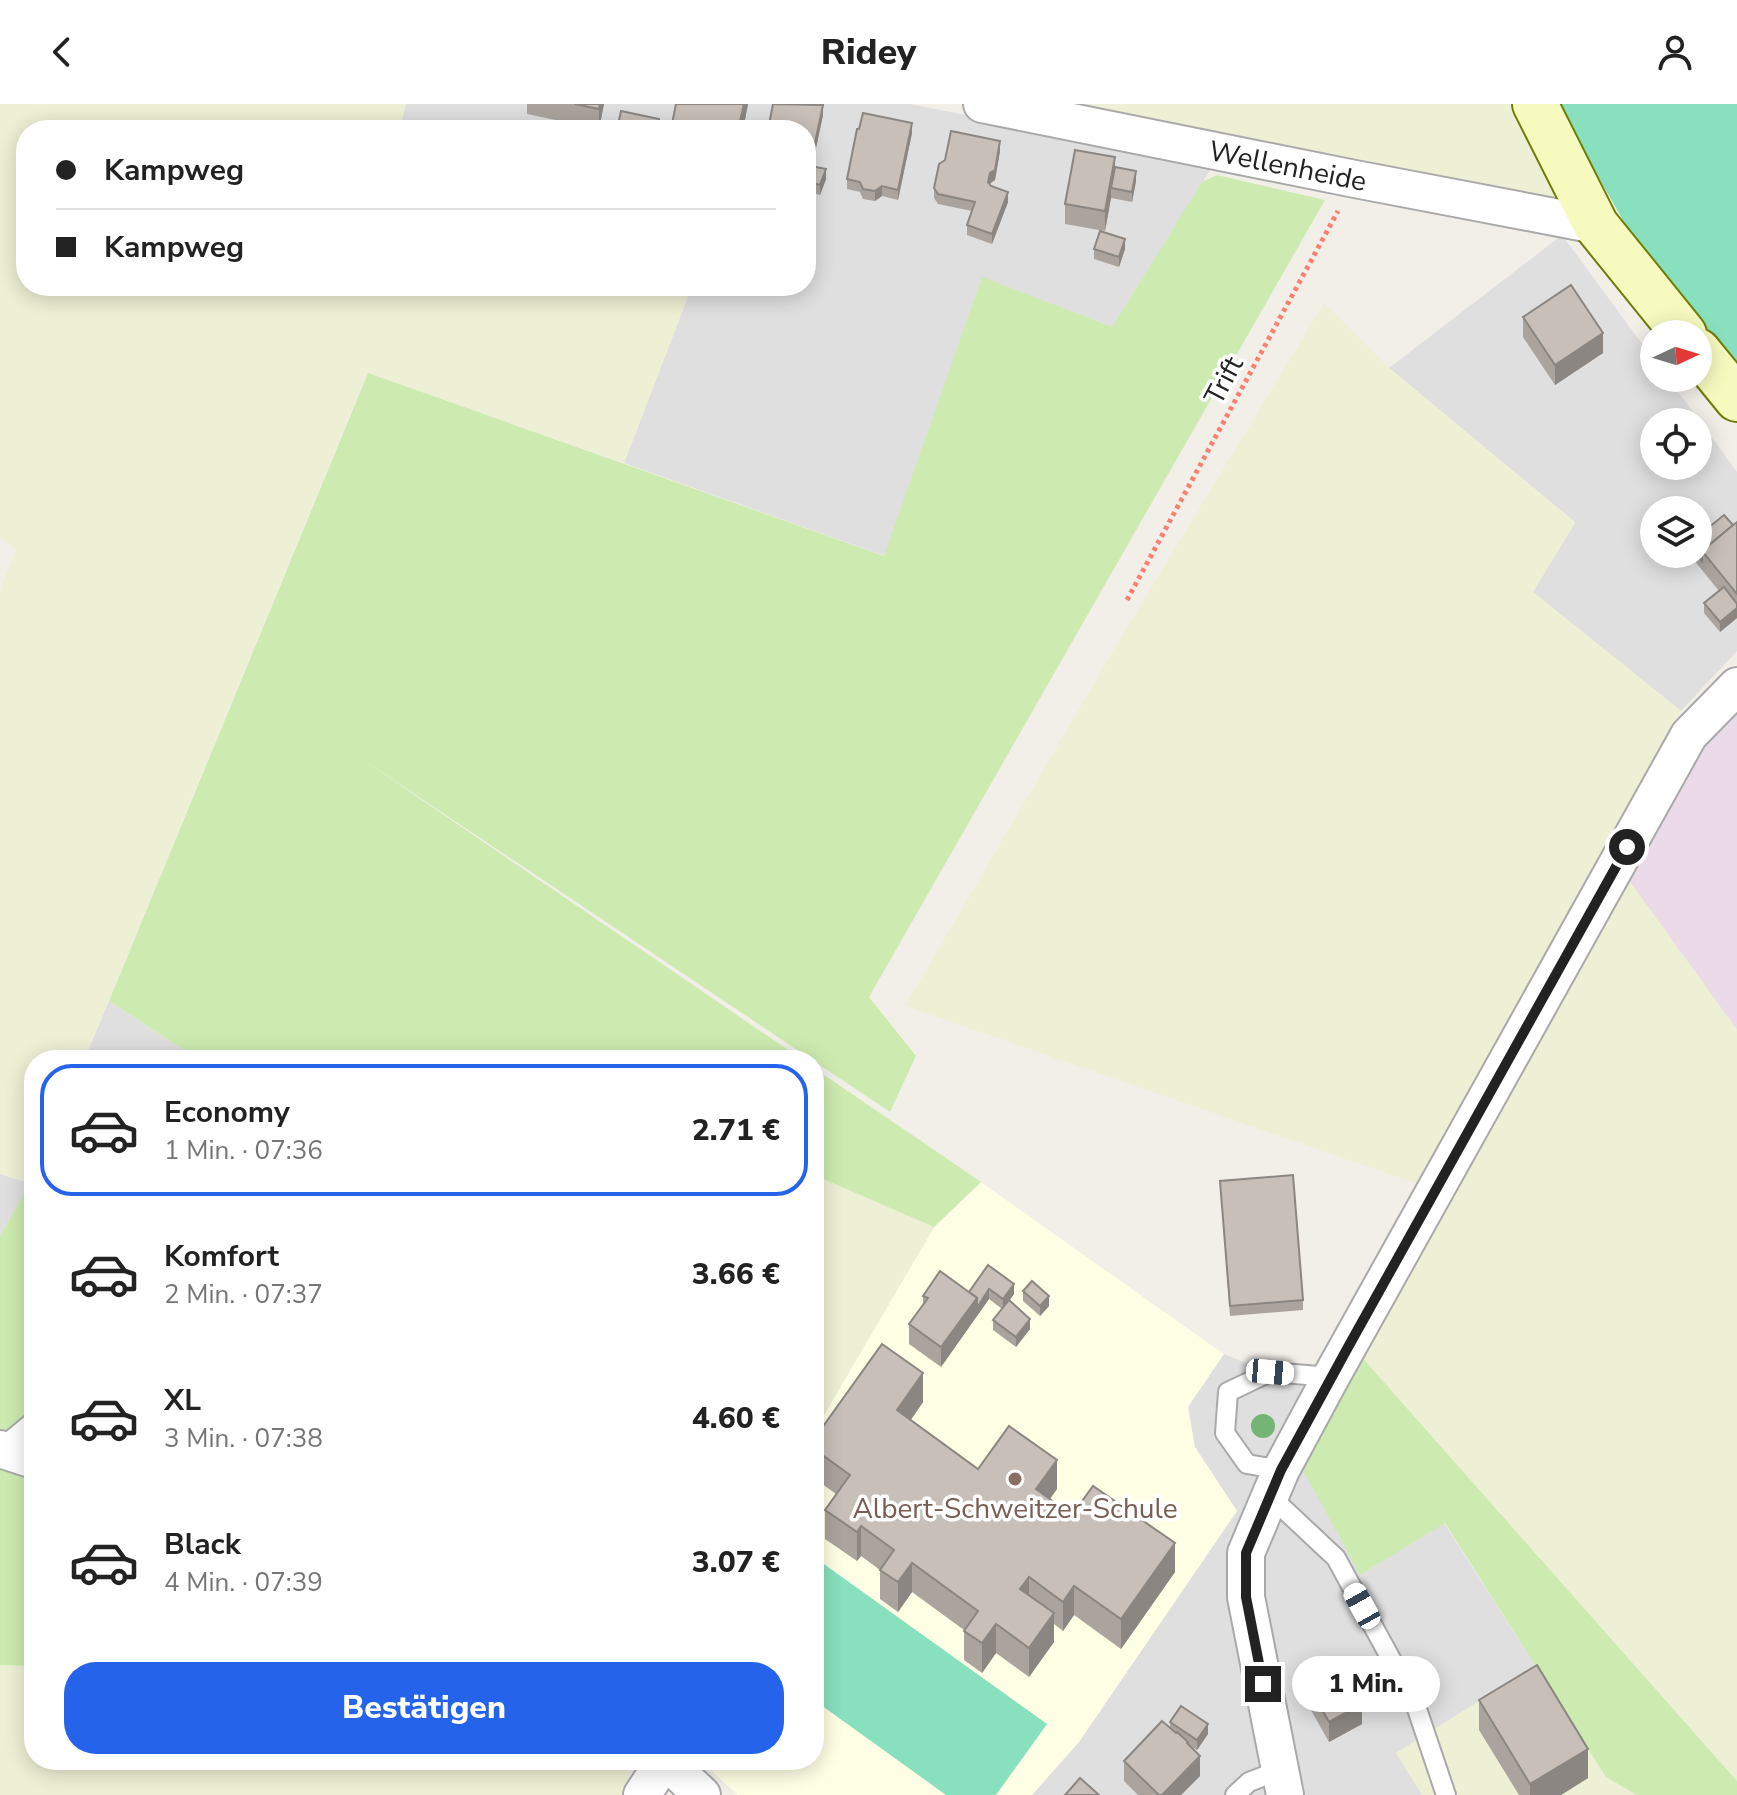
<!DOCTYPE html>
<html lang="de">
<head>
<meta charset="utf-8">
<style>
	body { margin:0; font-family:"Nunito Sans",sans-serif; background:#f2f2f2; color:#222; height:100vh; display:flex; flex-direction:column; font-size:30px; white-space:nowrap }
	* { box-sizing:border-box; margin:0 }
	p { font-size:26px; color:#767676 }
	.icon { flex:none; width:44px; height:44px; fill:none; stroke:currentColor; stroke-width:2; stroke-linecap:round; stroke-linejoin:round }
	.map { position:relative; flex:1; overflow:hidden }
	.side { position:absolute; left:24px; top:946px; width:800px; height:720px; display:flex; flex-direction:column; background:#fff; border-radius:32px; box-shadow:0 4px 20px #0003 }
	.side>* { flex:none }
	.hud { position:absolute; left:16px; top:16px; width:800px; height:176px; border-radius:32px; box-shadow:0 4px 20px #0003; display:grid; align-content:center; height:176px; padding:0 40px; background:#fff }
	.needle { width:52px; rotate:86deg }
	.tools { position:absolute; left:1640px; top:216px; display:grid; gap:16px }
	.tools a { display:grid; place-items:center; width:72px; height:72px; border-radius:50%; background:#fff; box-shadow:0 4px 20px #0003; font-size:40px }
	.end { position:absolute; width:36px; height:36px; margin:-18px; border:10px solid #222; background:#fff; box-shadow:0 0 0 4px #fff }
	.from { border-radius:50% }
	.bubble { position:absolute; height:56px; border-radius:28px; background:#fff; box-shadow:0 4px 20px #0003; font-size:26px; font-weight:800; line-height:56px; text-align:center }
	.car { position:absolute; width:24px; height:48px; margin:-24px -12px; border-radius:10px; box-shadow:0 0 6px 2px #0007; background:linear-gradient(#fff 24%,#345 0 40%,#fff 0 76%,#345 0 86%,#fff 0) }
	.hud b { display:flex; align-items:center; gap:28px; height:76px; font-size:30px }
	.hud b+b { border-top:2px solid #e0e0e0 }
	.hud i { width:20px; height:20px; background:#222 }
	ul { padding:14px 0 0; list-style:none }
	li { display:flex; align-items:center; gap:24px; height:132px; margin:0 16px 12px; padding:0 24px; border:4px solid transparent; border-radius:32px }
	li div { flex:1 }
	li b { display:block; font-size:30px }
	li em { font-style:normal; font-weight:800 }
	li.selected { border-color:#2563eb }
	li>.icon { width:72px; height:72px; stroke-width:1.5 }
	.primary-button { display:flex; gap:16px; margin-top:auto; padding:16px 40px }
	.primary-button a { flex:1; height:92px; border-radius:32px; background:#2563eb; color:#fff; font-size:32px; font-weight:800; line-height:92px; text-align:center }
	header { display:flex; justify-content:space-between; align-items:center; height:104px; padding:0 40px; background:#fff; font-size:36px; font-weight:800 }
	.map>svg:first-child { display:block }
	.residential { fill:#e0dfdf; fill-rule:evenodd }
	.industrial { fill:#ebdbe8 }
	.education { fill:#ffffe5 }
	.farmland { fill:#eef0d5 }
	.grass { fill:#cdebb0 }
	.pitch { fill:#88e0be }
	.lines { fill:none; stroke-linecap:round; stroke-linejoin:round }
	.lane-casing { stroke:#a9a9a9; stroke-width:22 }
	.street-casing { stroke:#a9a9a9; stroke-width:40 }
	.secondary-casing { stroke:#707d05; stroke-width:48 }
	.path { stroke:#fa8072; stroke-width:5; stroke-dasharray:4 4; stroke-linecap:butt }
	.lane { stroke:#fff; stroke-width:18 }
	.street { stroke:#fff; stroke-width:36 }
	.secondary { stroke:#f7fabf; stroke-width:44 }
	.tree { fill:#74b475 }
	.wall { fill:#aba49e }
	.shaded-wall { fill:#8b8681 }
	.building { fill:#c7bfb8; stroke:#8b8681; stroke-width:2 }
	.route { stroke:#222; stroke-width:10 }
	.education-dot { fill:#8d6e63; stroke:#fff; stroke-width:3 }
	.labels { text-anchor:middle; stroke-width:7; stroke-linejoin:round; paint-order:stroke }
	.street-label { font-size:28px; fill:#222; stroke:#fff }
	.education-label { font-size:28px; fill:#785e54; stroke:#fff }
</style>
</head>
<body>
<header><svg class="icon" aria-label="back" viewBox="0 0 24 24"><path d="M15 5l-7 7 7 7"/></svg>Ridey<svg class="icon" aria-label="person" viewBox="0 0 24 24"><circle cx="12" cy="8" r="4"/><path d="M4 21q1-7 8-7t8 7"/></svg></header>
<div class="map">
<svg width="1737" height="1691" viewBox="0 0 1737 1691">
	<rect width="100%" height="100%" fill="#f2efe9"/>
	<!-- residential -->
	<g class="residential">
		<polygon points="406,0 910,0 1214,60 1112,223 982,174 885,452 624,359 692,182 806,182 806,26 399,26"/>
		<path d="M1562 131 1654 256V274H1668L1737 368V547L1681 607 1532 488 1575 418 1389 264ZM1654 318H1698V362H1654ZM1654 406H1698V450H1654Z"/>
		<polygon points="109,897 199,956 84,956"/>
		<polygon points="0,1070 30,1079 34,1070 34,1080 30,1079 0,1132"/>
		<polygon points="981,1078 1224,1250 1334,1296 1361,1470 1444,1419 1606,1672 1637,1691 737,1691 700,1656 814,1656 814,1328 934,1123"/>
	</g>
	<!-- industrial -->
	<polygon class="industrial" points="1737,605 1737,926 1630,778 1623,771 1694,646"/>
	<!-- education -->
	<polygon class="education" points="981,1078 1224,1250 1188,1303 1195,1343 1237,1407 1079,1638 1032,1691 737,1691 700,1656 814,1656 814,1328 934,1123"/>
	<!-- farmland -->
	<g class="farmland">
		<polygon points="0,0 406,0 399,26 26,26 26,182 692,182 624,359 367,269 84,956 34,956 34,1070 30,1079 0,1070 0,485 17,445 0,435"/>
		<polygon points="1076,0 1513,0 1561,98"/>
		<polygon points="1324,199 1389,264 1575,419 1533,488 1681,607 1423,1082 905,902 1120,535"/>
		<polygon points="1630,778 1737,926 1737,1677 1359,1250"/>
		<polygon points="814,1071 934,1123 814,1328"/>
		<polygon points="0,1561 34,1562 34,1656 631,1656 622,1691 0,1691"/>
		<polygon points="1537,1561 1606,1672 1637,1691 1422,1691 1396,1649"/>
	</g>
	<!-- grass -->
	<g class="grass">
		<polygon points="1217,71 1325,96 869,893 916,952 890,1008 356,651 803,956 199,956 109,897 368,269 884,452 982,173 1112,223 1202,78"/>
		<polygon points="814,964 981,1078 934,1123 814,1071"/>
		<polygon points="30,1079 34,1080 34,1341 0,1329 0,1132"/>
		<polygon points="1359,1250 1737,1677 1737,1691 1637,1691 1606,1673 1445,1419 1360,1471 1302,1364"/>
		<polygon points="0,1364 34,1374 34,1562 0,1561"/>
	</g>
	<!-- pitch -->
	<g class="pitch">
		<polygon points="1557,0 1737,0 1737,264 1637,141"/>
		<polygon points="814,1453 1047,1620 996,1691 946,1691 814,1596"/>
	</g>
	<g class="lines">
		<!-- lane casing -->
		<g class="lane-casing">
			<g id="lane">
				<polyline points="0,1345 34,1317"/>
				<polyline points="1281,1366 1247,1360 1225,1329 1228,1288 1270,1268 1331,1273"/>
				<polyline points="1271,1393 1336,1454 1415,1599 1446,1691"/>
				<polyline points="1235,1691 1249,1678 1280,1666"/>
			</g>
		</g>
		<!-- street casing -->
		<g class="street-casing">
			<g id="street">
				<path id="s1" d="M982 0 1355 75 1596 121"/>
				<polyline points="0,1345 34,1356"/>
				<polyline points="642,1691 665,1656 702,1691"/>
				<polyline points="1285,1691 1246,1493 1246,1449 1281,1366 1331,1273 1689,631 1737,582"/>
			</g>
		</g>
		<!-- secondary casing -->
		<g class="secondary-casing">
			<g id="secondary">
				<polyline points="1535,0 1596,121 1684,230"/>
				<polyline points="1698,247 1737,295"/>
			</g>
		</g>
		<!-- path -->
		<polyline class="path" points="1127,496 1338,107"/>
		<!-- lane -->
		<use href="#lane" class="lane"/>
		<!-- street -->
		<use href="#street" class="street"/>
		<!-- secondary -->
		<use href="#secondary" class="secondary"/>
	</g>
	<!-- trees -->
	<circle class="tree" cx="1263" cy="1322" r="12"/>
	<!-- wall -->
	<g class="wall">
		<polygon points="527,0 604,0 599,25 527,10"/>
		<polygon points="748,0 743,26 672,26 672,20"/>
		<polygon points="823,11 812,62 826,75 820,91 806,87 806,26"/>
		<polygon points="912,29 898,96 882,92 875,97 863,95 860,88 847,85 847,75"/>
		<polygon points="1000,47 995,76 990,80 1008,98 992,140 967,131 967,121 972,107 938,100 934,94 934,84"/>
		<polygon points="1115,63 1136,77 1132,98 1111,94 1105,127 1065,120 1065,100"/>
		<polygon points="1094,145 1125,145 1119,163 1094,155"/>
		<polygon points="1523,213 1603,249 1555,281 1523,233"/>
		<polygon points="1737,418 1737,514 1720,528 1704,509 1704,499 1719,487 1689,450 1698,450"/>
		<polygon points="1220,1077 1303,1196 1303,1206 1230,1212"/>
		<polygon points="988,1161 1014,1190 1010,1196 1030,1225 1016,1243 993,1226 993,1216 1002,1205 989,1195 941,1263 909,1240 909,1220 923,1200 923,1192 969,1188"/>
		<polygon points="1023,1187 1049,1202 1040,1212 1023,1197"/>
		<polygon points="923,1298 911,1316 978,1365 1057,1385 1050,1395 1072,1411 1175,1468 1121,1545 1074,1511 1063,1527 1054,1520 1054,1538 1029,1573 996,1549 982,1569 964,1556 964,1526 912,1488 898,1508 880,1495 880,1466 861,1452 857,1457 825,1435 825,1406 836,1390 814,1374 814,1335"/>
		<polygon points="1303,1572 1362,1620 1329,1638 1303,1592"/>
		<polygon points="1479,1596 1588,1674 1561,1691 1519,1691 1479,1626"/>
		<polygon points="1170,1618 1208,1630 1197,1646 1188,1641 1200,1672 1181,1691 1138,1691 1124,1677 1124,1657 1170,1624"/>
	</g>
	<!-- shaded-wall -->
	<g class="shaded-wall">
		<polygon points="600,0 604,0 599,25 599,5"/>
		<polygon points="744,0 748,0 743,26 738,26"/>
		<polygon points="823,1 823,11 812,63 812,53"/>
		<polygon points="912,19 912,29 898,96 898,86"/>
		<polygon points="1000,37 1000,47 995,76 990,79 988,88 990,69"/>
		<polygon points="1115,53 1115,73 1111,84 1111,94 1105,127 1105,107"/>
		<polygon points="826,65 826,75 820,91 820,81"/>
		<polygon points="1136,67 1136,77 1132,98 1132,88"/>
		<polygon points="882,82 882,92 875,97 875,87"/>
		<polygon points="1008,88 1008,98 992,140 992,130"/>
		<polygon points="1125,135 1125,145 1119,163 1119,153"/>
		<polygon points="1603,229 1603,249 1555,281 1555,261"/>
		<polygon points="1737,504 1737,514 1720,528 1720,518"/>
		<polygon points="1014,1180 1014,1190 1003,1205 1003,1195"/>
		<polygon points="989,1185 989,1195 941,1263 941,1243 977,1194"/>
		<polygon points="1049,1192 1049,1202 1040,1212 1040,1202"/>
		<polygon points="1030,1215 1030,1225 1016,1243 1016,1233"/>
		<polygon points="923,1269 923,1298 897,1335 897,1306"/>
		<polygon points="1057,1356 1057,1385 1036,1414 1036,1385"/>
		<polygon points="861,1422 861,1452 857,1457 857,1428"/>
		<polygon points="1175,1439 1175,1468 1121,1545 1121,1515"/>
		<polygon points="912,1459 912,1488 898,1508 898,1478"/>
		<polygon points="1029,1473 1029,1502 1020,1485"/>
		<polygon points="1074,1482 1074,1511 1063,1527 1063,1498"/>
		<polygon points="1054,1509 1054,1538 1029,1573 1029,1544"/>
		<polygon points="996,1520 996,1549 982,1569 982,1539"/>
		<polygon points="1362,1600 1362,1620 1329,1638 1329,1618"/>
		<polygon points="1208,1620 1208,1630 1197,1646 1197,1636"/>
		<polygon points="1588,1645 1588,1674 1561,1691 1530,1691 1530,1680"/>
		<polygon points="1200,1652 1200,1672 1181,1691 1162,1691"/>
	</g>
	<!-- building -->
	<g class="building">
		<polygon points="575,0 600,0 599,5"/>
		<polygon points="676,0 744,0 738,26 689,26 690,24 672,20"/>
		<polygon points="773,0 823,1 812,53 806,52 806,26 768,26"/>
		<polygon points="621,7 659,15 656,26 617,26"/>
		<polygon points="863,9 912,19 898,86 882,82 875,87 863,85 860,78 847,75 857,25 859,25"/>
		<polygon points="951,27 1000,37 995,66 990,69 988,78 991,82 1008,88 992,130 967,121 975,98 938,90 934,84 939,60 945,56"/>
		<polygon points="1075,46 1115,53 1105,107 1065,100"/>
		<polygon points="806,61 826,65 820,81 806,77"/>
		<polygon points="1115,63 1136,67 1132,88 1111,84"/>
		<polygon points="1100,127 1125,135 1119,153 1094,145"/>
		<polygon points="1571,181 1603,229 1555,261 1523,213"/>
		<polygon points="1724,411 1733,421 1702,447 1702,457 1696,450 1698,450 1698,432"/>
		<polygon points="1737,418 1737,490 1702,447"/>
		<polygon points="1724,483 1737,500 1737,504 1720,518 1704,499"/>
		<polygon points="1293,1071 1303,1196 1230,1202 1220,1077"/>
		<polygon points="988,1161 1014,1180 1003,1195 989,1185 977,1204 977,1194 969,1188"/>
		<polygon points="940,1167 977,1194 941,1243 909,1220 928,1194 923,1192"/>
		<polygon points="1032,1177 1049,1192 1040,1202 1023,1187"/>
		<polygon points="1009,1196 1030,1215 1016,1233 993,1216"/>
		<polygon points="882,1240 923,1269 897,1306 978,1365 1009,1322 1057,1356 1036,1385 1072,1411 1093,1382 1175,1439 1121,1515 1074,1482 1063,1498 1029,1473 1020,1485 1054,1509 1029,1544 996,1520 982,1539 964,1527 978,1507 912,1459 898,1478 880,1466 894,1446 861,1422 857,1428 825,1406 850,1371 814,1345 814,1335"/>
		<polygon points="1336,1553 1362,1600 1329,1618 1303,1572"/>
		<polygon points="1537,1561 1588,1645 1530,1680 1479,1596"/>
		<polygon points="1181,1602 1208,1620 1197,1636 1170,1618"/>
		<polygon points="1162,1617 1176,1629 1177,1628 1188,1638 1187,1639 1200,1652 1162,1691 1159,1691 1124,1657"/>
		<polygon points="1080,1674 1099,1691 1065,1691"/>
	</g>
	<g class="lines">
		<!-- route -->
		<polyline class="route" points="1263,1580 1246,1493 1246,1449 1281,1366 1347,1245 1627,743"/>
	</g>
	<!-- markers -->
	<circle class="education-dot" cx="1015" cy="1375" r="8"/>
	<g class="labels">
		<!-- street labels -->
		<g class="street-label">
			<text dy="10" stroke="none"><textPath href="#s1" startOffset="312">Wellenheide</textPath></text>
			<text transform="translate(1223 276) rotate(-62)" y="10">Trift</text>
		</g>
		<!-- education labels -->
		<g class="education-label">
			<text x="1015" y="1414">Albert-Schweitzer-Schule</text>
		</g>
	</g>
</svg>
<div class="tools">
<a><svg class="needle" viewBox="-14 -14 28 28"><path d="M0-13l5 13h-10z" fill="#e53935"/><path d="M0 13l5-13h-10z" fill="#767676"/></svg></a>
<a><svg class="icon" aria-label="locate" viewBox="0 0 24 24"><circle cx="12" cy="12" r="6"/><path d="M12 2v4M12 18v4M2 12h4M18 12h4"/></svg></a>
<a><svg class="icon" aria-label="layers" viewBox="0 0 24 24"><path d="M12 4l9 5-9 5-9-5zM3 14l9 5 9-5"/></svg></a>
</div>
<i class="end from" style="left:1627px;top:743px"></i>
<i class="end" style="left:1263px;top:1580px"></i>
<div class="bubble" style="left:1292px;top:1552px;width:148px">1 Min.</div>
<i class="car" style="left:1270px;top:1268px;rotate:95deg"></i>
<i class="car" style="left:1362px;top:1502px;rotate:331deg"></i>
<div class="hud">
<b><i class="from"></i>Kampweg</b>
<b><i></i>Kampweg</b>
</div>
<section class="side">
<ul>
<li class="selected"><svg class="icon" aria-label="car" viewBox="0 0 24 24"><path d="M5 17H2v-5l4-1 3-4h7l3 4 3 1v5h-3M9 17h6M6 11h13"/><circle cx="7" cy="17" r="2"/><circle cx="17" cy="17" r="2"/></svg><div><b>Economy</b><p>1 Min. · 07:36</p></div><em>2.71 €</em></li>
<li><svg class="icon" aria-label="car" viewBox="0 0 24 24"><path d="M5 17H2v-5l4-1 3-4h7l3 4 3 1v5h-3M9 17h6M6 11h13"/><circle cx="7" cy="17" r="2"/><circle cx="17" cy="17" r="2"/></svg><div><b>Komfort</b><p>2 Min. · 07:37</p></div><em>3.66 €</em></li>
<li><svg class="icon" aria-label="car" viewBox="0 0 24 24"><path d="M5 17H2v-5l4-1 3-4h7l3 4 3 1v5h-3M9 17h6M6 11h13"/><circle cx="7" cy="17" r="2"/><circle cx="17" cy="17" r="2"/></svg><div><b>XL</b><p>3 Min. · 07:38</p></div><em>4.60 €</em></li>
<li><svg class="icon" aria-label="car" viewBox="0 0 24 24"><path d="M5 17H2v-5l4-1 3-4h7l3 4 3 1v5h-3M9 17h6M6 11h13"/><circle cx="7" cy="17" r="2"/><circle cx="17" cy="17" r="2"/></svg><div><b>Black</b><p>4 Min. · 07:39</p></div><em>3.07 €</em></li>
</ul>
<div class="primary-button"><a>Bestätigen</a></div>
</section>
</div>
</body>
</html>
